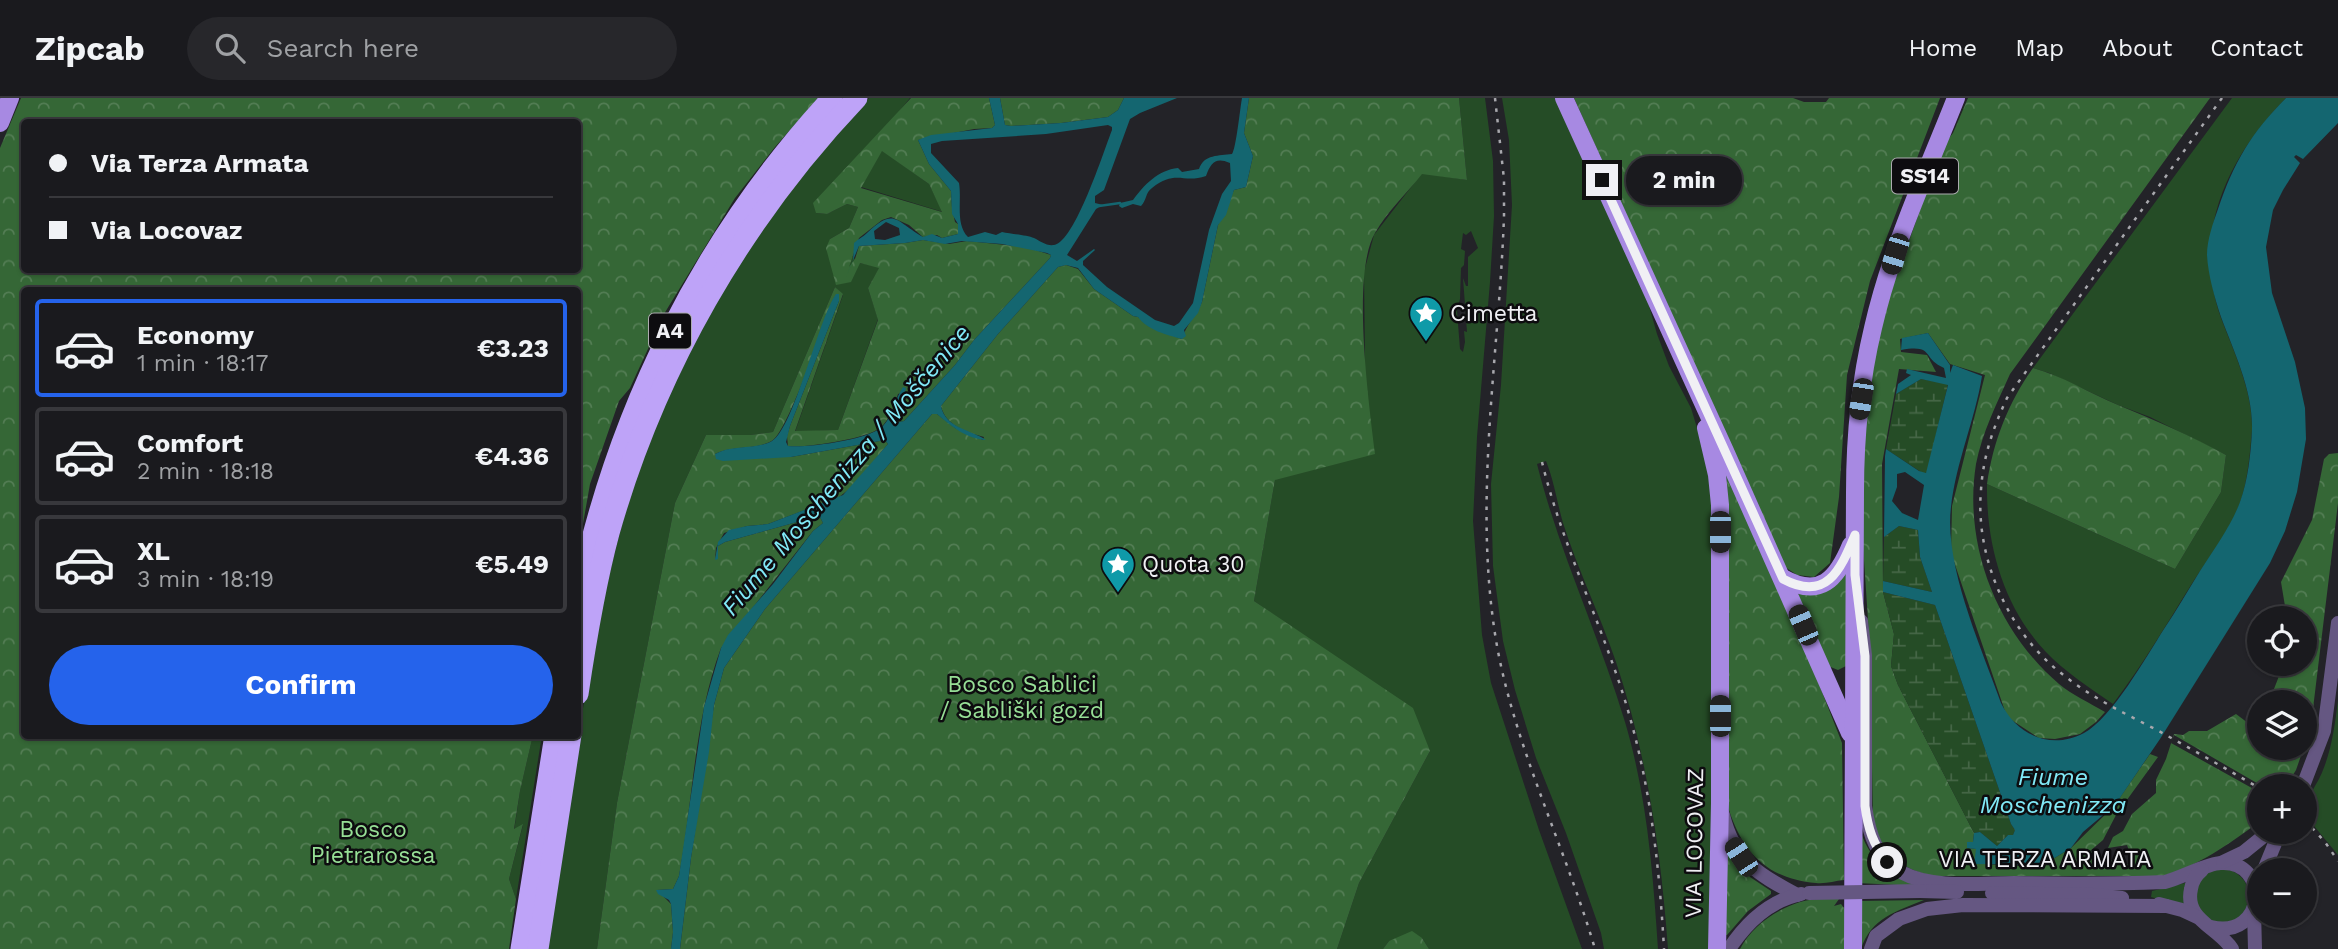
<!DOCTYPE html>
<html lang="en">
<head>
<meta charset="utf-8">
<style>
	body { margin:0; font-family:"Work Sans",sans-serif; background:#27272b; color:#f1f3f6; height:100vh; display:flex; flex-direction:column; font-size:26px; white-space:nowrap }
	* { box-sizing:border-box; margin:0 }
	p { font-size:23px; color:#9fa1a4 }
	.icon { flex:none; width:38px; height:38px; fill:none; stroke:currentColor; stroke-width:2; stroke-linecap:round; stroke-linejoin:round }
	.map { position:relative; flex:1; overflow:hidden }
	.panel { position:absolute; left:21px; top:189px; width:560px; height:452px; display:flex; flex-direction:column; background:#1a1a1e; border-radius:7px; box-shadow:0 2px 5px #0004,0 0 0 2px #38383c }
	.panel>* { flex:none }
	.banner { position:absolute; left:21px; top:21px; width:560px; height:154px; border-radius:7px; box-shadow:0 2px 5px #0004,0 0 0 2px #38383c; display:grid; align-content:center; height:154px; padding:0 28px; background:#1a1a1e }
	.tools { position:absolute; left:2247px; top:508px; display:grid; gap:14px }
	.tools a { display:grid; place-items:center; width:70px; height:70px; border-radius:50%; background:#1a1a1e; box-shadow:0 2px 5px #0004,0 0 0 2px #38383c; font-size:35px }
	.end { position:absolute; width:32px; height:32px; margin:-16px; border:9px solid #f0f0f4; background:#111; box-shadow:0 0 0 4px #111 }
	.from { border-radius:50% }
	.bubble { position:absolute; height:49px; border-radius:24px; background:#1a1a1e; box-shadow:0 2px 5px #0004,0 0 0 2px #38383c; font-size:23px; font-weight:700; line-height:49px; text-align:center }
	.car { position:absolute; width:21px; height:42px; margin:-21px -10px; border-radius:9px; box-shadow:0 0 5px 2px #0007; background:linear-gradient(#222 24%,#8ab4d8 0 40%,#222 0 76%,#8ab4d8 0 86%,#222 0) }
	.banner b { display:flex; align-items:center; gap:24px; height:66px; font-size:26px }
	.banner b+b { border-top:2px solid #38383c }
	.banner i { width:18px; height:18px; background:#f1f3f6 }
	ul { padding:12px 0 0; list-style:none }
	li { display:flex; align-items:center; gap:21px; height:98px; margin:0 14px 10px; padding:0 14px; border:4px solid #38383c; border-radius:7px }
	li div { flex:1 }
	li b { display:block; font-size:26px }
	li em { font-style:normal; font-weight:700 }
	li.on { border-color:#2563eb }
	li>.icon { width:63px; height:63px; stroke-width:1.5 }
	.action { display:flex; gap:14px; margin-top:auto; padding:14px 28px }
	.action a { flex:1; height:80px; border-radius:42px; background:#2563eb; color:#fff; font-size:28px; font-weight:700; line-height:80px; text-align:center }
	header { display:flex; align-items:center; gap:42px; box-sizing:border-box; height:98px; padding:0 35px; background:#1a1a1e; border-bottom:2px solid #38383c }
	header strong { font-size:33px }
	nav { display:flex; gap:38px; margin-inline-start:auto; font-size:24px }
	.search { width:490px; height:63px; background:#27272b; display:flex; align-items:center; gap:18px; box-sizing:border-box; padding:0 24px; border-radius:38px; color:#9fa1a4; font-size:26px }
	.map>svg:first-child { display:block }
	.grass { fill:#254c26; fill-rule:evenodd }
	.forest { fill:url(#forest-crowns); fill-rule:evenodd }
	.wetland { fill:url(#wetland-marsh) }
	.water { fill:#146670; fill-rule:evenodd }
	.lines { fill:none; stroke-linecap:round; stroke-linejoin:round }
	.stream { stroke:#146670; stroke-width:2.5 }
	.minor { stroke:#655782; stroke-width:14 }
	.major { stroke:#a789e2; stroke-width:18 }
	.highway { stroke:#bea3f8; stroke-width:21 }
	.rail { stroke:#a8a8ad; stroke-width:2.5; stroke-dasharray:3.5 7; stroke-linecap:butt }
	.minor-bridge { stroke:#655782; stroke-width:14 }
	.route { stroke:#f0f0f4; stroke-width:9 }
	.labels { text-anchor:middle; stroke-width:5; stroke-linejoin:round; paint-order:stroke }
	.shield { fill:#0d0c0f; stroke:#acacaf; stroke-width:2 }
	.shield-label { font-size:21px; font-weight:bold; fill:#f0f0f4 }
	.poi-label { font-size:23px; fill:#f0f0f4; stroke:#0d0c0f; text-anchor:start }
	.park-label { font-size:23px; fill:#97df96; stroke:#0d0c0f }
	.street-label { font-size:23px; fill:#f0f0f4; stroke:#0d0c0f }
	.water-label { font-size:24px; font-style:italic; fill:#81e9f7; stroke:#0d0c0f }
</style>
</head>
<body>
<header>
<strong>Zipcab</strong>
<div class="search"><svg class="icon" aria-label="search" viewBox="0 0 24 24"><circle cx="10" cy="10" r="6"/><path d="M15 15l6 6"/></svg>Search here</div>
<nav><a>Home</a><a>Map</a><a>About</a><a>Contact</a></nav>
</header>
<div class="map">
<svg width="2338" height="851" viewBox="0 0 2338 851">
	<defs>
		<pattern id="forest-crowns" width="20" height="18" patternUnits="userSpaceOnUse" patternTransform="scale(1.75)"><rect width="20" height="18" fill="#356736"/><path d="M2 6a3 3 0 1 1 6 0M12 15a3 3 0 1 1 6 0" fill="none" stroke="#537d54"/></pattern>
		<pattern id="wetland-marsh" width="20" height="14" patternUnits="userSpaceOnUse" patternTransform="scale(1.75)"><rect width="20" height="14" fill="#254c26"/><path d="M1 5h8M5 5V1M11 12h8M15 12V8" fill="none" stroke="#456646"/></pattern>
	</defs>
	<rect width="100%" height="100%" fill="#232328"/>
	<!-- grass -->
	<g class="grass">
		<path d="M869 0H910L816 115 827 116 847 106 858 109 849 130 830 141 860 165 880 169 868 190 878 221 838 332 795 334 843 197 835 189 773 334 750 337H706L675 405 617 705 597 851H547C570 702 586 550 628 405 665 279 733 165 813 63 830 41 850 21 869 0Z"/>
		<path d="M1459 0H1485L1493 63 1494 118 1490 184 1477 339 1473 423 1482 537 1491 585 1539 732 1582 851H1429L1422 840 1389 843 1383 851H1337L1359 785 1430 653 1310 542 1254 503 1275 382 1365 263 1364 174 1374 137 1422 75 1467 82ZM1471 133 1478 150 1468 159V188H1466L1463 180 1467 234 1464 233 1465 244 1463 254 1460 251 1457 213 1460 201 1461 170 1464 167 1465 153 1461 151 1463 135 1466 137Z"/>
		<path d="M1502 0H1559L1640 176 1657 236 1669 268 1691 310 1710 373 1712 430 1711 851H1668C1661 753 1647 657 1616 564 1600 517 1578 472 1563 425 1557 404 1554 383 1546 363L1537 366C1559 454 1599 537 1625 624 1647 698 1653 774 1658 851H1604L1601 835 1566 735 1536 660 1515 592 1503 543 1493 468 1491 386 1501 287 1512 107 1509 42Z"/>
		<path d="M2232 0H2286C2227 60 2191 136 2221 220 2234 254 2253 294 2252 332 2250 355 2248 382 2240 405 2229 434 2208 460 2191 487 2166 527 2142 568 2113 606 2090 590 2065 574 2045 553 2003 508 1986 446 1987 386L2175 471 2221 394 2226 357 2150 319 2118 307 2049 275 2033 270Z"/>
		<polygon points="882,52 929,86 943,114 861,89"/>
		<path d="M2338 602V757L2305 717C2305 700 2317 688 2323 672 2332 650 2335 626 2338 602Z"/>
		<polygon points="533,637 542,637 516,801 509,781 523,727 514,733 520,693"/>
		<circle cx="2222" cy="798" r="27"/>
		<polygon points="2189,784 2189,810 2151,799 2152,793"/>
	</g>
	<!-- forest -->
	<g class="forest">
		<path d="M21 0H818L775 49 735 100 664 216 630 290 619 303 590 386 578 454V192H24V637H533L520 693 514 731 523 726 509 781 516 801 509 851H0V50ZM24 24H578V172H24Z"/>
		<path d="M911 0H989L995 27 992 30 974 31 918 42 929 66 951 93 952 110 955 124 958 126V136L942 140 937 137 923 139 909 127 891 119 882 122 859 140 849 169 855 161 859 148 905 145 923 142 949 146 967 143 1026 149 1051 157 1050 160 974 242 955 267 904 323 895 325 894 320 899 313 906 293 898 296C894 307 890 322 880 330 865 341 807 350 788 348L787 338 790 328 839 203 833 202C825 224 788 332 773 342 759 352 731 347 715 356L791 359 885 342 888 346 852 389 839 399 768 426 747 428 724 435 716 450 715 462 718 448 725 444 815 419H820L823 425 813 433 721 550C694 621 693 704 679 778L673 791 657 792 671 806 673 834 671 851H597L617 705 675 405 706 337H750L773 334 835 189 843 196 795 333 838 332 878 222 868 190 879 170 860 165 851 184 836 187 826 150 830 141 849 130 858 109 847 106 827 116 816 115 813 105ZM882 53 929 86 942 114 861 90Z"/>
		<polygon points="1000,0 1124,0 1118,12 1108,19 1061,25 1011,28 1005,27"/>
		<path d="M1249 0H1459L1467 82 1422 76C1407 95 1387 114 1375 135 1351 176 1369 306 1375 356L1275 382 1254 503 1413 610 1430 653 1359 785 1337 851H680L691 760 714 607 724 570 765 511 932 316H937L955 330 983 342 984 339C966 334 945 327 941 308L998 236 1058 169 1066 167 1078 171 1094 191 1133 218 1138 219 1155 231 1182 241C1186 227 1196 218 1202 204L1218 127 1234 92 1246 89 1253 58 1244 35Z"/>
		<polygon points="1574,0 1793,0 1804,4 1826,4 1829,0 1940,0 1870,183 1847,277 1839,399 1830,465 1814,479 1797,477 1785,469"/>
		<path d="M1968 0H2210L2010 276C1997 305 1982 335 1976 366 1963 447 1997 533 2059 586 2072 597 2090 605 2105 614L2096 624 2080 636 2055 641 2039 640 2007 619 1951 455 1952 408 1985 277 1950 266 1928 235 1900 241 1901 254 1927 257 1936 274 1899 271 1882 366 1883 494 1894 536 1891 568 1898 587 1974 735 1973 744 1967 750 1977 751 1974 765 2010 768 2043 767 2071 750 2114 708 2150 656 2158 659 2116 717 2103 742 2090 753 2118 765 2134 767 2127 747 2108 750 2113 739 2123 733 2132 716 2156 695V682L2166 661 2174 636 2183 637 2189 633H2207L2236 616 2252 628 2259 619V649H2304L2296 672 2286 688H2262L2174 637 2171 645 2259 694V724C2229 746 2199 768 2162 778H1933C1899 770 1887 758 1873 727L1870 552 1862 432V338L1876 235 1943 48 1953 35Z"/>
		<path d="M2033 270C2063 278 2089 295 2118 307 2155 322 2191 338 2226 357L2221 394 2175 471 1987 386C1993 344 2008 305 2033 270Z"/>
		<polygon points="2338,355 2338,405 2311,627 2305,646 2305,604 2269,604 2284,565 2305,565 2305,520 2287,520 2281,484 2312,422 2324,361 2329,356"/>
		<path d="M1726 376 1781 489 1842 645 1844 782C1834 783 1826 786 1816 785 1768 781 1743 755 1729 712V430Z"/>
		<polygon points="1846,475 1846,568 1838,572 1828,568 1797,497"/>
		<path d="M1859 728C1867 759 1888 778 1918 788L1858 785Z"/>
		<polygon points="1725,753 1750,779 1771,793 1771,796 1748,813 1727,837 1723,837"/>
		<path d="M1839 801 1834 808 1841 806 1847 814 1845 851H1740C1752 828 1775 812 1800 804 1812 800 1827 801 1839 801Z"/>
		<path d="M1924 802C1897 813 1871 820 1861 851L1858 803Z"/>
		<polygon points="1412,833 1422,840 1429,851 1383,851 1389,843"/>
	</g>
	<!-- wetland -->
	<g class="wetland">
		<polygon points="1921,281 1948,286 1927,374 1924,376 1886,351 1896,296"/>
		<polygon points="1899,428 1918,432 1920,459 1932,494 1883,483 1884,439"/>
		<polygon points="1883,494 1935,507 2011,726 2015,732 2013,737 2008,737 1997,748 1980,734 1974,735 1898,587 1891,568 1894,536"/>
	</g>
	<!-- water -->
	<g class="water">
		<path d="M989 0H1000L1005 27 1011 28 1061 25 1108 19 1118 12 1124 0H1177L1140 15 1130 21 1104 92 1095 98V105L1103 107 1096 111 1067 157 1077 163 1094 151 1095 152 1083 163V167L1107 189 1155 222 1174 228 1179 225 1193 205 1209 132 1222 96 1231 83 1230 65C1216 59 1211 64 1206 78 1183 86 1176 71 1152 90 1145 95 1147 102 1141 108L1133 106 1122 110 1119 108 1120 105 1133 102C1144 87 1158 72 1178 70L1182 74 1199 71C1204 56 1219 58 1232 56 1236 51 1240 11 1242 0H1249L1244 35 1253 58 1246 89 1234 92 1226 117 1218 127 1202 204 1198 215 1184 232 1186 238 1182 241C1167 237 1147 232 1138 219L1133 218 1094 191 1078 170 1066 167 1058 169 998 236 941 308C945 330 970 331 986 342 967 341 951 328 937 316H932L765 511 724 570 714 607 709 654 691 760 680 851H671L673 834 671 806 669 802 658 796 656 792 673 791 679 778 704 609 721 550 728 537 773 486 813 433 823 425 820 419H815L725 444 718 448V461L715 462 718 444 729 432 747 428 768 426 843 397 888 346 885 342 791 359 723 363 716 361 715 356C732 346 755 352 772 343 794 330 818 222 836 196H839V203L790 328 786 344 788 348C807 350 870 342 883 328 893 317 895 301 903 289L906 290 903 304 894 320 895 325 904 323 955 267 974 242 1050 160 1051 157 1047 155 1002 146 962 143 945 146 923 142 905 145 859 148 846 179 853 162 854 145C858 141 863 139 867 135 895 109 895 123 923 139L932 136 942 140 958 136V126L952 116 951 93 929 66 918 42 931 37 992 30 995 27ZM1108 27 1112 29V32C1104 52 1075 144 1054 147 1046 148 1040 143 1034 140 1027 137 1011 136 1002 134L996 137 985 134 968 139C955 126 962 102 959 85L931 55V46L942 43 1046 36ZM886 124 899 130 900 137 885 142 875 141 874 133Z"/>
		<path d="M2286 0H2338V25L2303 61 2296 57 2294 59 2300 65 2283 92 2273 112 2266 149 2272 195 2295 264 2305 310 2306 341 2297 394 2285 433 2270 465 2160 641 2115 707 2083 734 2071 750 2043 767 1974 766 1976 751 1967 750V744H1973L1974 735 1980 734 1997 748 2008 737H2013L2015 732 2011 726 1935 507 1883 494V483L1932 494 1920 459 1918 432 1899 428 1884 439 1885 358 1886 351 1919 373 1926 375 1948 287 1921 281 1896 296 1898 286 1911 277 1906 275 1907 271 1946 280 1944 270C1921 260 1935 246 1901 252L1902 240 1928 235 1950 267V275L1953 267 1982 278C1975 322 1956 364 1951 409 1944 468 1981 548 2001 605 2016 636 2050 653 2084 635 2112 620 2146 559 2164 531 2177 512 2188 492 2200 473 2214 451 2231 428 2240 404 2248 382 2251 355 2252 331 2253 293 2234 254 2221 219 2215 201 2208 177 2207 157 2207 142 2213 125 2218 111 2234 64 2251 35 2286 0ZM1905 374 1924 387 1918 422 1902 415 1892 403 1897 389V376Z"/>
	</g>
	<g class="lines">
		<!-- stream -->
		<polyline class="stream" points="1099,108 1120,105"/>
		<!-- minor -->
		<g class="minor">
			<path d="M1861 523 1865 557V708C1869 736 1876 761 1903 775 1932 791 1982 785 2014 785 2064 786 2115 786 2165 784 2181 780 2208 765 2221 765 2270 762 2267 842 2211 829"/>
			<polyline points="2303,688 2324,633 2338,525"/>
			<path d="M1723 717C1734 762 1757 776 1797 797"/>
			<polyline points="2223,764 2244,754 2270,733"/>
			<path d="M2202 772C2196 777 2192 783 2191 791 2184 822 2218 829 2232 851"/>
			<polyline points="2264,772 2280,733"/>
			<polyline points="1920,793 1957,794"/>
			<polyline points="1992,795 2093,797 2122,800"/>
			<polyline points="2159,806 2182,812 2197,819"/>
			<polyline points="2254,812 2255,851"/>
			<path d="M1729 851C1747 824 1769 803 1801 796"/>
			<polyline points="1871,851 1876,838 1899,821 1927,811 1963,807 2166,808"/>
		</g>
		<!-- major -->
		<g class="major">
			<polyline points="1564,0 1725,353 1850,635"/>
			<polyline points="0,25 10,0"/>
			<polyline points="1706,330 1717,377 1720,407 1720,705 1717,851"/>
			<path d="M1783 480C1820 501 1837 481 1851 447"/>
			<path d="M1853 851 1855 394C1855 339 1860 284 1873 230 1891 151 1926 76 1956 0"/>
		</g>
		<!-- highway -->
		<g class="highway">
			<path d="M578 501C616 314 702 141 832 0"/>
			<path d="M578 596C586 542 595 487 609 435 655 272 741 122 857 0"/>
			<polyline points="521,851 555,637"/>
			<polyline points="538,851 571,637"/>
		</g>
		<!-- rail -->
		<g class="rail">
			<path d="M1495 0 1504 81V118C1499 261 1472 405 1497 548 1516 652 1565 749 1595 851"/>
			<path d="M2222 0 2007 300C1993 330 1983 359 1981 392 1975 459 2008 534 2061 575 2090 599 2124 615 2157 632 2191 651 2225 670 2259 690"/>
			<path d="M1542 364C1561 442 1596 514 1621 590 1649 675 1659 762 1664 851"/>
			<polyline points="2305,722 2325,744 2338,763"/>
		</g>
		<!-- minor-bridge -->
		<polyline class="minor-bridge" points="1809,795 1920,793"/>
	</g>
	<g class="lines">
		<!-- route -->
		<path class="route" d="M1602 82 1783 481C1826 504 1840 473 1855 437V477L1865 558V708C1868 731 1873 746 1887 764"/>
	</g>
	<!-- icons -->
	<defs>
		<g id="sight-pin" transform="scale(1.75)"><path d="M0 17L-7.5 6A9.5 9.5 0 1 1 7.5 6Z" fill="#0f9aa8" stroke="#0d0c0f"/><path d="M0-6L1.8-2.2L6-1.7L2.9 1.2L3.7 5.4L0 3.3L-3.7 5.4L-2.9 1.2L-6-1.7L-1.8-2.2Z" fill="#fff"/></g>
	</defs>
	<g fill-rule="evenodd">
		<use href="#sight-pin" x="1426" y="215"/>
		<use href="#sight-pin" x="1118" y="466"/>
	</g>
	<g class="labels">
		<!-- shield labels -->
		<g class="shield">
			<rect x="1892" y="60.5" width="66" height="35" rx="5"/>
			<rect x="649" y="215.5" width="42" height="35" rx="5"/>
		</g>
		<g class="shield-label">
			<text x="1925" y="85">SS14</text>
			<text x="670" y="240">A4</text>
		</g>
		<!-- poi labels -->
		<g class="poi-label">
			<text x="1450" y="223">Cimetta</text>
			<text x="1142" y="474">Quota 30</text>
		</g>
		<!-- park labels -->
		<g class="park-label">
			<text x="1022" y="594">Bosco Sablici<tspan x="1022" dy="26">/ Sabliški gozd</tspan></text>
			<text x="373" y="739">Bosco<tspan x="373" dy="26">Pietrarossa</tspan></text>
		</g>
		<!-- street labels -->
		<g class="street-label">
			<text transform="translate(1694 745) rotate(-89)" y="8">VIA LOCOVAZ</text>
			<text x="2045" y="769">VIA TERZA ARMATA</text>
		</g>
		<!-- water labels -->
		<g class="water-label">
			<text transform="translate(846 372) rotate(-50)" y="8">Fiume Moschenizza / Moščenice</text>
			<text x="2053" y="687">Fiume<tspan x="2053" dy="28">Moschenizza</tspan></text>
		</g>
	</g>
</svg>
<div class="tools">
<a><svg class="icon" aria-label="locate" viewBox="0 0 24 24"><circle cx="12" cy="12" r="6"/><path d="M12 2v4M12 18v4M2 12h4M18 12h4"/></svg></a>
<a><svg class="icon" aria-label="layers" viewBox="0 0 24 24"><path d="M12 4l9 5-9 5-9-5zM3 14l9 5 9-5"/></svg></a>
<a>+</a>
<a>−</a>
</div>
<i class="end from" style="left:1887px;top:764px"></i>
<i class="end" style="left:1602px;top:82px"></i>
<div class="bubble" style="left:1626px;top:58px;width:116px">2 min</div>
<i class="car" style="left:1895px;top:156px;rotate:197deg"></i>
<i class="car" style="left:1861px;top:301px;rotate:189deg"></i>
<i class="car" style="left:1720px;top:434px;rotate:180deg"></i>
<i class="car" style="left:1803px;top:527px;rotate:337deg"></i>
<i class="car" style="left:1720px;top:618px;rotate:0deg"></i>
<i class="car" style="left:1741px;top:759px;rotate:327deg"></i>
<div class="banner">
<b><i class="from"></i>Via Terza Armata</b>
<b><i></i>Via Locovaz</b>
</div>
<section class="panel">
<ul>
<li class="on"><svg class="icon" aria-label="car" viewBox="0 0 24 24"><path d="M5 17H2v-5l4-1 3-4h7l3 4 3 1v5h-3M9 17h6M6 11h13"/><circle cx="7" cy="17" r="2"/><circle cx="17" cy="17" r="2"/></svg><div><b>Economy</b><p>1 min · 18:17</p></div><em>€3.23</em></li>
<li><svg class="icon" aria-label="car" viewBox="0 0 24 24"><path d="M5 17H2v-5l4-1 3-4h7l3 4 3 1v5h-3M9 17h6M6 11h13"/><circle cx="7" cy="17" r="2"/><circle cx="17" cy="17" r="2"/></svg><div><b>Comfort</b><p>2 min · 18:18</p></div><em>€4.36</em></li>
<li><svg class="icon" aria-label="car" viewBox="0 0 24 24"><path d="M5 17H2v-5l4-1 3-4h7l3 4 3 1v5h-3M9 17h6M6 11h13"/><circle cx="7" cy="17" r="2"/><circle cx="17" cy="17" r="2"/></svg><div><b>XL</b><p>3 min · 18:19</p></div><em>€5.49</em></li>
</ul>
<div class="action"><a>Confirm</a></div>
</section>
</div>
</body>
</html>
